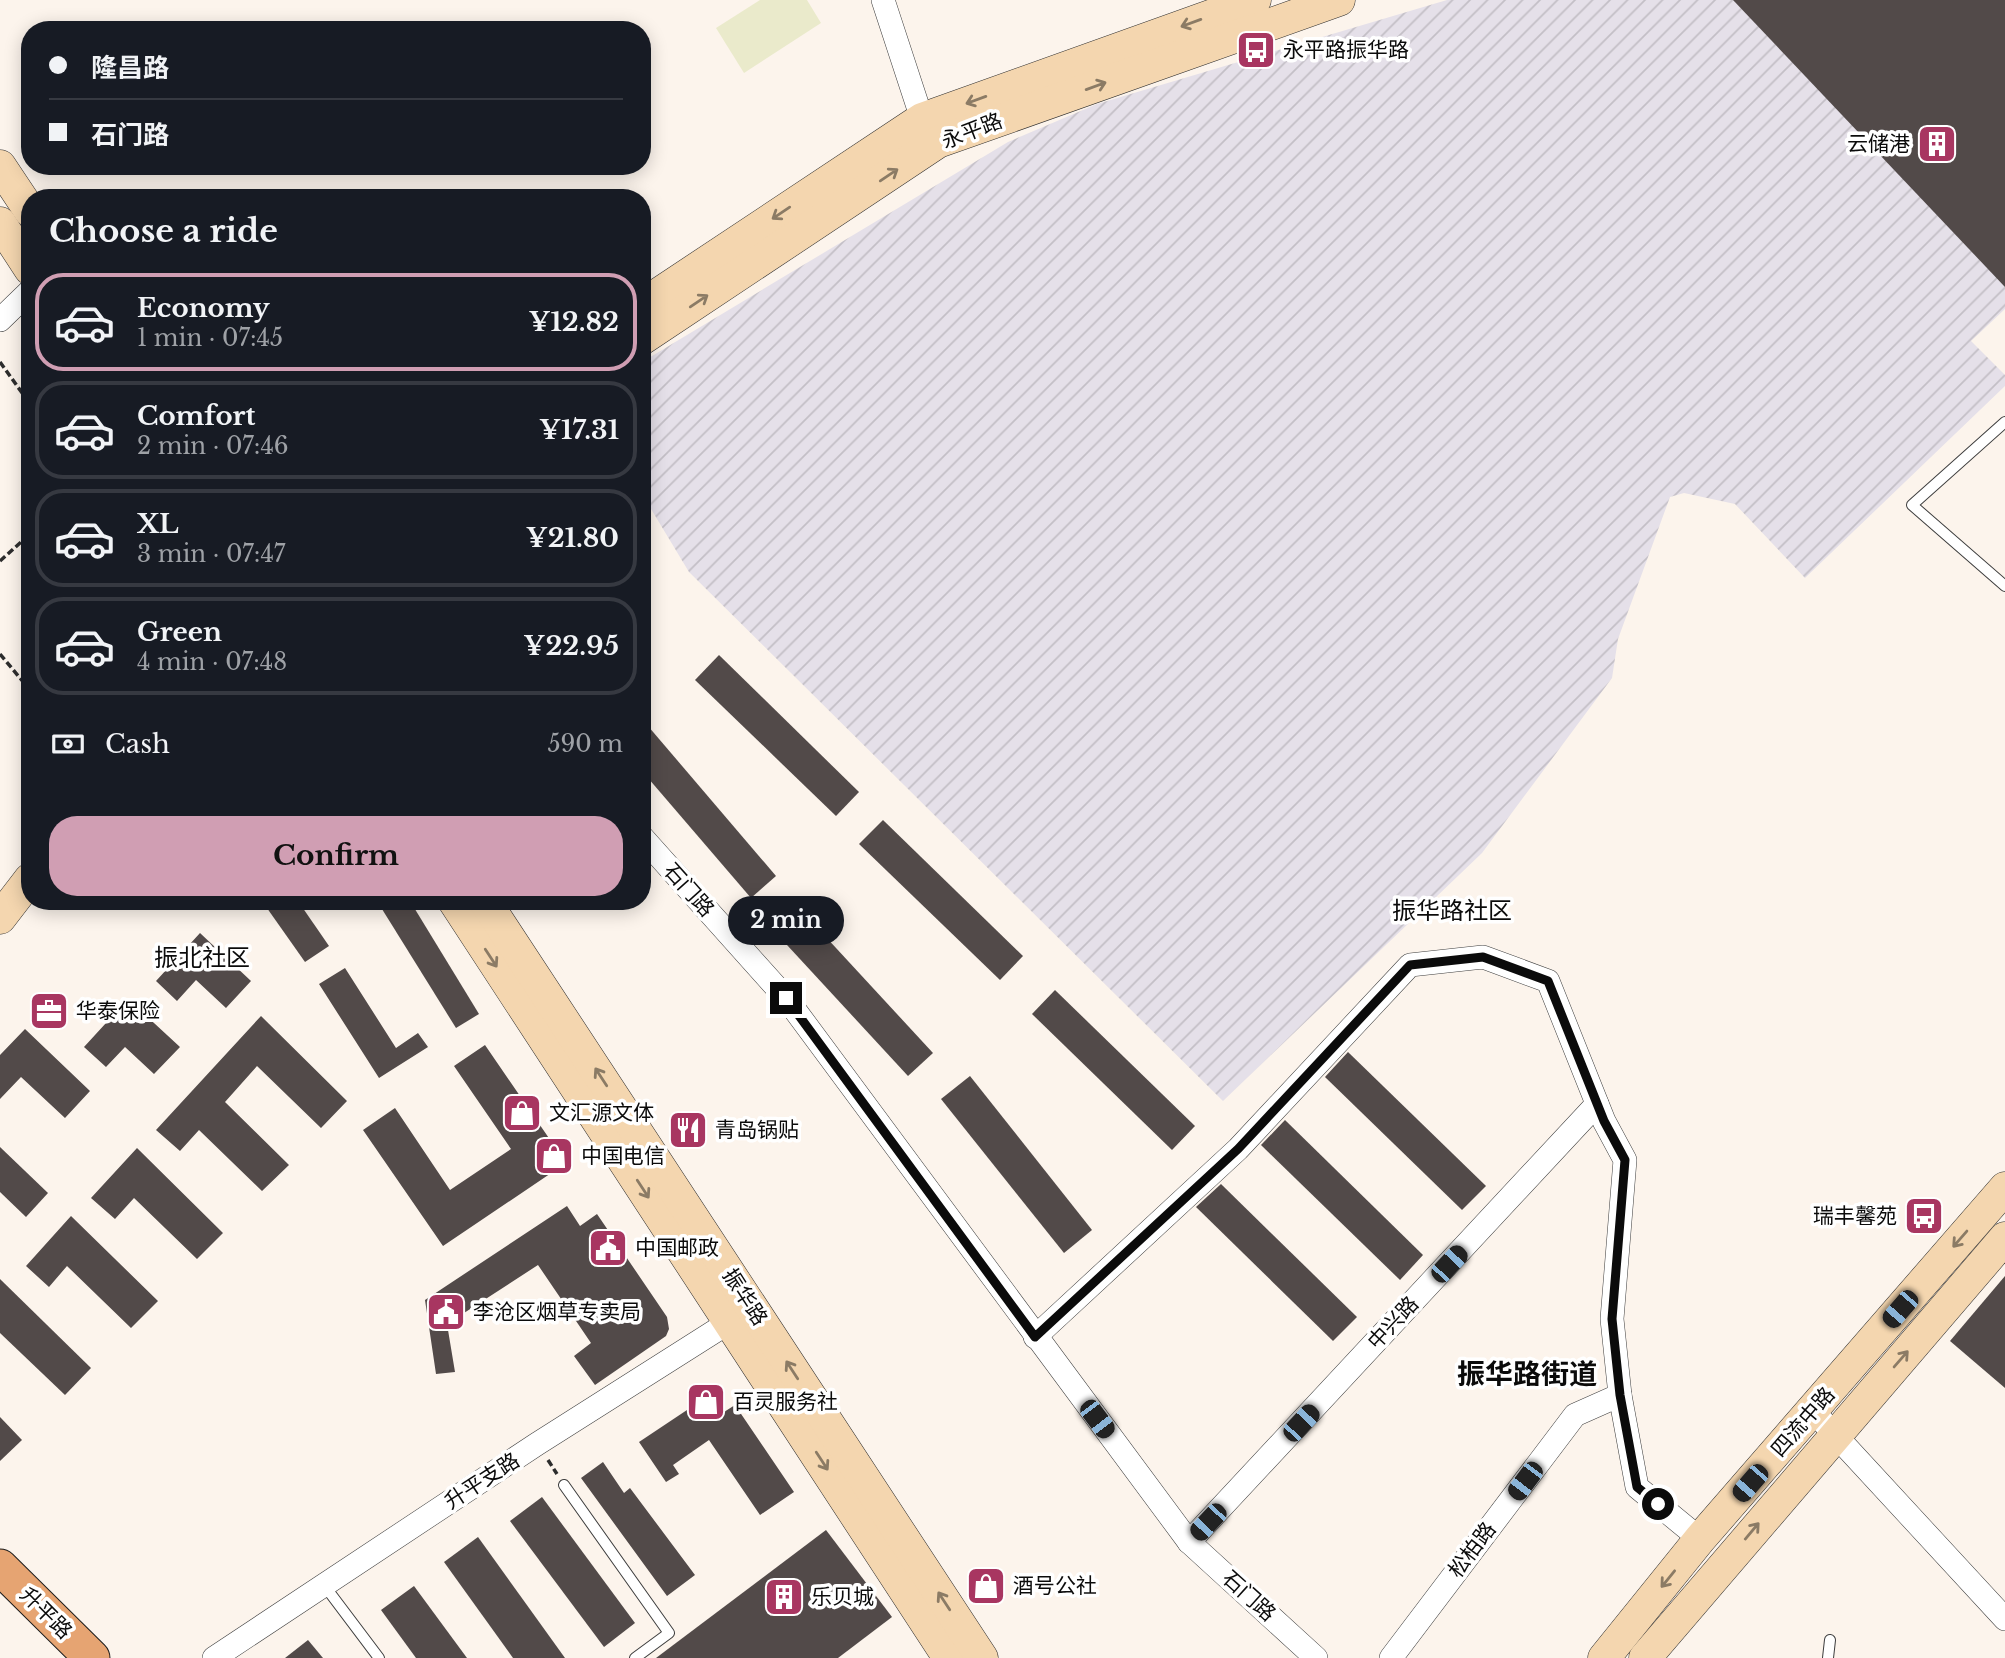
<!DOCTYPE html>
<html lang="en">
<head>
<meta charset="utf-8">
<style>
	body { margin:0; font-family:"Libre Baskerville","Noto Sans SC",serif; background:#242831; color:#f1f3f6; height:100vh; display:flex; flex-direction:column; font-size:26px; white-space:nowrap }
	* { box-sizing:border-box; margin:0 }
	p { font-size:23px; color:#9ea1a6 }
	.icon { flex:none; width:38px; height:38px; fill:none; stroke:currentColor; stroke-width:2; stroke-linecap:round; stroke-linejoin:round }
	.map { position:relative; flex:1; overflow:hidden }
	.sheet { position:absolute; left:21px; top:189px; width:630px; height:721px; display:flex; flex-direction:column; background:#171b24; border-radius:28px; box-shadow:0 4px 18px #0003 }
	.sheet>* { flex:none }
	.guide { position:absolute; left:21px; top:21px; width:630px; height:154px; border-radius:28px; box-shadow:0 4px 18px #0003; display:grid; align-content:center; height:154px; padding:0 28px; background:#171b24 }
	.end { position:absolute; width:32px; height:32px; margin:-16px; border:9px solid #0b0b0b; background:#fff; box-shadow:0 0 0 4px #fff }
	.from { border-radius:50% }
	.bubble { position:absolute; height:49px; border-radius:24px; background:#171b24; box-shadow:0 4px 18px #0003; font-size:23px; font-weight:700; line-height:49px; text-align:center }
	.car { position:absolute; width:21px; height:42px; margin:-21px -10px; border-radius:9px; box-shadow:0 0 5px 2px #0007; background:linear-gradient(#222 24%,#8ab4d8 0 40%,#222 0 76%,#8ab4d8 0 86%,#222 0) }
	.guide b { display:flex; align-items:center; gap:24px; height:66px; font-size:26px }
	.guide b+b { border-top:2px solid #363941 }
	.guide i { width:18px; height:18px; background:#f1f3f6 }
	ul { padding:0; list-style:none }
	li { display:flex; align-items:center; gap:21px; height:98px; margin:0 14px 10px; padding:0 14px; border:4px solid #363941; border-radius:28px }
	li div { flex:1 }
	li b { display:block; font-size:26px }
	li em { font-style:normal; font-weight:700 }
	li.current { border-color:#d09eb3 }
	li>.icon { width:63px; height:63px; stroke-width:1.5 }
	h2 { padding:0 28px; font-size:32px; line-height:84px }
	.pay { display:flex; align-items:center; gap:18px; height:77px; padding:0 28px; font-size:26px }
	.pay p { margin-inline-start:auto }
	.cta { display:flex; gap:14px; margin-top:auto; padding:14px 28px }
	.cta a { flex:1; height:80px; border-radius:28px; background:#d09eb3; color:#111; font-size:28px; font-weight:700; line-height:80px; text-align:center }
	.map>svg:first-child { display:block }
	.industrial { fill:url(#industrial-furrows) }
	.pitch { fill:#eaeacb }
	.building { fill:#524a49 }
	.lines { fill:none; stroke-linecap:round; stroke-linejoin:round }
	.service-casing { stroke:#3e3e3e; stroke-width:12 }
	.minor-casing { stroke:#3e3e3e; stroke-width:24 }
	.secondary-casing { stroke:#2d2d2d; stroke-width:33 }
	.primary-casing { stroke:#1c1c1c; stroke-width:37 }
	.path { stroke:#2d2d2d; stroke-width:3.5; stroke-dasharray:7 3.5; stroke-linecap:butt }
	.service { stroke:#fff; stroke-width:10 }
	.minor { stroke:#fff; stroke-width:23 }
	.secondary { stroke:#f4d6af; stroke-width:32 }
	.primary { stroke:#e6a472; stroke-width:35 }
	.oneway { stroke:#8b7b65 }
	.route { stroke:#0b0b0b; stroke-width:9 }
	.labels { text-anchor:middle; stroke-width:7; stroke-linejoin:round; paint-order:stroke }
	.poi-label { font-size:21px; fill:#0b0b0b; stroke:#fff; text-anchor:start }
	.street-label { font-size:21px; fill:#0b0b0b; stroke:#fff }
	.quarter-label { font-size:24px; fill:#0b0b0b; stroke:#fff }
	.district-label { font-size:28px; font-weight:bold; fill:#0b0b0b; stroke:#fff }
</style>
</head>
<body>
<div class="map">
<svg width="2005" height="1658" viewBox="0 0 2005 1658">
	<defs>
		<pattern id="industrial-furrows" width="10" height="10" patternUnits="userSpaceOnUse" patternTransform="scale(1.75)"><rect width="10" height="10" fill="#e5e0e9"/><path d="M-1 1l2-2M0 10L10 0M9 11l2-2" fill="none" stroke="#c3bfc6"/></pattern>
	</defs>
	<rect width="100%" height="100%" fill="#fcf4ec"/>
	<!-- industrial -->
	<polygon class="industrial" points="1447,0 2005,0 2005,309 1971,341 2005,375 2005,386 1805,578 1735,504 1684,493 1670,497 1618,639 1612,678 1482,853 1223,1101 689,572 642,494 642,362 1008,142 1097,104"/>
	<!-- pitch -->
	<polygon class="pitch" points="760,0 807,0 821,23 744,73 716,28"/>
	<!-- building -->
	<g class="building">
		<polygon points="1733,0 2005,0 2005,287"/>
		<polygon points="719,655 859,792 836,816 695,680"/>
		<polygon points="642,719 776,876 751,898 642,771"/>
		<polygon points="883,820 1023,956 1000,980 859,844"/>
		<polygon points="262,901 298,901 329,946 305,962"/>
		<polygon points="377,901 410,901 479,1014 456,1028"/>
		<polygon points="800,909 933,1053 908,1076 775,932"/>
		<polygon points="200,933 251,981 226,1008 196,980 177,1001 156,981"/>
		<polygon points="345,968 396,1048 418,1033 428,1047 379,1078 319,984"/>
		<polygon points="1055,990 1195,1126 1172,1150 1032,1014"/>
		<polygon points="128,999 180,1047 154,1074 125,1047 106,1067 84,1047"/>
		<polygon points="261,1016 347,1101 321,1128 257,1066 225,1102 289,1165 262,1191 199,1130 180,1151 156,1130"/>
		<polygon points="25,1029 90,1091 65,1118 21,1077 0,1099 0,1055"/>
		<polygon points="485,1045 566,1163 443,1246 363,1130 395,1108 450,1190 511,1149 454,1066"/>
		<polygon points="1348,1052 1486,1186 1462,1210 1325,1077"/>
		<polygon points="970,1076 1092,1230 1064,1253 941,1099"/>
		<polygon points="1285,1120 1423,1255 1400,1280 1261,1145"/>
		<polygon points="0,1147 48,1193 26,1217 0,1192"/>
		<polygon points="137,1148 223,1233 197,1259 134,1198 115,1219 91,1198"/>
		<polygon points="1221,1184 1357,1317 1333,1341 1196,1207"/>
		<polygon points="567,1206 580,1226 597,1214 667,1317 669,1329 666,1336 595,1385 574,1356 591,1343 538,1265 447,1324 455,1372 436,1374 425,1300"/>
		<polygon points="71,1216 158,1301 131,1328 67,1266 49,1287 26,1266"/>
		<polygon points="2005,1276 2005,1388 1950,1341"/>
		<polygon points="0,1279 91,1368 65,1395 0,1333"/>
		<polygon points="711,1394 724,1412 735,1405 794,1492 760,1515 709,1440 673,1465 679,1474 666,1482 639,1442"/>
		<polygon points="0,1417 22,1440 0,1461"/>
		<polygon points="603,1462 624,1493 630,1488 695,1575 667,1596 581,1478"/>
		<polygon points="542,1497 635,1623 604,1647 510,1521"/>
		<polygon points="826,1530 892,1617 838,1658 656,1658"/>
		<polygon points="478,1537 565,1658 513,1658 444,1562"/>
		<polygon points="414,1586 467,1658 416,1658 381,1610"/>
		<polygon points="308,1640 323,1658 285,1658"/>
	</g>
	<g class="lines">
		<!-- service casing -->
		<g class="service-casing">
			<g id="service">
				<polyline points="2005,422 1912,505 2005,586"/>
				<polyline points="564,1485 669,1633 635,1658"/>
				<polyline points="324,1585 379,1658"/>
				<polyline points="1828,1658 1830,1640"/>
			</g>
		</g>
		<!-- minor casing -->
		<g class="minor-casing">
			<g id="minor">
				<polyline points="883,0 922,119 931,131"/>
				<polyline points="0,320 30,291"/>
				<polyline points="642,837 786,998 1189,1542 1316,1658"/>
				<polyline points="1035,1337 1238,1149 1410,965 1483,957 1548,981 1604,1121 1625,1160 1612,1319 1620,1395 1637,1487 1700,1539"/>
				<polyline points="1813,1411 2005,1619"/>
				<polyline points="1189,1542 1597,1104"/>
				<polyline points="214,1658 537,1444 742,1314"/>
				<polyline points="1391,1658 1575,1415 1620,1395"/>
			</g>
		</g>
		<!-- secondary casing -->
		<g class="secondary-casing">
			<g id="secondary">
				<polyline points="0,166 30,211"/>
				<polyline points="0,223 30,269"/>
				<polyline points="642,305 922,119 1255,0"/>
				<polyline points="642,339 938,142 1339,0"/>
				<polyline points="454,901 949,1658"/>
				<polyline points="485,901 982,1658"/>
				<polyline points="0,918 30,879"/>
				<polyline points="1604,1658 1700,1539 2005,1188"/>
				<polyline points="1645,1658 2005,1238"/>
			</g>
		</g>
		<!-- primary casing -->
		<g class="primary-casing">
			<polyline id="primary" points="0,1567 92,1658"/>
		</g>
		<!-- path -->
		<g class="path">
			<polyline points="0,362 30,404"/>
			<polyline points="0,561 30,534"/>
			<polyline points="0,654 30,690"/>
			<polyline points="548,1460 557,1474"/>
		</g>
		<!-- service -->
		<use href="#service" class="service"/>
		<!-- minor -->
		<use href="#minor" class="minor"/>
		<!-- secondary -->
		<use href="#secondary" class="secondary"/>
		<!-- primary -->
		<use href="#primary" class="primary"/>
	</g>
	<!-- one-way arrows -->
	<defs><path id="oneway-shaft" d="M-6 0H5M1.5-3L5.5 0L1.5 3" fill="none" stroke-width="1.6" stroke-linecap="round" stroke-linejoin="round" transform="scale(1.75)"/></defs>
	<g class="oneway">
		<use href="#oneway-shaft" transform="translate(1191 23) rotate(160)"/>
		<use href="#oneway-shaft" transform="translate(1096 86) rotate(-20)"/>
		<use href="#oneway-shaft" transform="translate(976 100) rotate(160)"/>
		<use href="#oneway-shaft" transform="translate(889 175) rotate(-34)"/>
		<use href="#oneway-shaft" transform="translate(781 213) rotate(146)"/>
		<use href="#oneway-shaft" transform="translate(699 301) rotate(-34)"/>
		<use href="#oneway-shaft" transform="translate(491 958) rotate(57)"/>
		<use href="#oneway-shaft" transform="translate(601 1077) rotate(-123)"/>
		<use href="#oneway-shaft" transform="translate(643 1189) rotate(57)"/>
		<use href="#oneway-shaft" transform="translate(1960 1239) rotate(131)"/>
		<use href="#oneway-shaft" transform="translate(1901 1359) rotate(-49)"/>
		<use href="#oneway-shaft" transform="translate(792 1370) rotate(-123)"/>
		<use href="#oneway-shaft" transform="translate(822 1461) rotate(57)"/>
		<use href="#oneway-shaft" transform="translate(1752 1531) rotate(-50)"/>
		<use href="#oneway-shaft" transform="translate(1668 1579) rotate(129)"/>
		<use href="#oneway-shaft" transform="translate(944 1601) rotate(-123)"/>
	</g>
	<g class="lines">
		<!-- route -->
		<polyline class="route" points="786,998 1035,1337 1238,1149 1410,965 1483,957 1548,981 1604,1121 1625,1160 1612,1319 1620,1395 1637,1487 1658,1504"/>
	</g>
	<!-- icons -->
	<defs>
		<g id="bus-square" transform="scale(2.0125)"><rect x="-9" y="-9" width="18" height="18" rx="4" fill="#a83661" stroke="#fff"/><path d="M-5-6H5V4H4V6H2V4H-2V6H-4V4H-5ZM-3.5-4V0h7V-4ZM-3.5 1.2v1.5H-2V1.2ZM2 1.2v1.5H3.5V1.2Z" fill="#fff"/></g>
		<g id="building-square" transform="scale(2.0125)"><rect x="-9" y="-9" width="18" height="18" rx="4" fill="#a83661" stroke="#fff"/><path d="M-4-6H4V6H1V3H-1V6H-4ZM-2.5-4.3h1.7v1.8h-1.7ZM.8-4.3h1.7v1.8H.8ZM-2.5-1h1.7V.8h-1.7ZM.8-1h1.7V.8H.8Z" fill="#fff"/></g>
		<g id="office-square" transform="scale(2.0125)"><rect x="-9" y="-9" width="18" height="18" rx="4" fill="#a83661" stroke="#fff"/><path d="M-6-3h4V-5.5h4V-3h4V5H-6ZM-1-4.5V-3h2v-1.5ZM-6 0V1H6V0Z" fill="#fff"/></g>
		<g id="shop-square" transform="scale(2.0125)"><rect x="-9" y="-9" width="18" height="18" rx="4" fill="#a83661" stroke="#fff"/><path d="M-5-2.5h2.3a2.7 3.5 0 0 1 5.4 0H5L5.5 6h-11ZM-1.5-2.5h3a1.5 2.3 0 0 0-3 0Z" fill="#fff"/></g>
		<g id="restaurant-square" transform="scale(2.0125)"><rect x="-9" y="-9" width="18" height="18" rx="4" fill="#a83661" stroke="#fff"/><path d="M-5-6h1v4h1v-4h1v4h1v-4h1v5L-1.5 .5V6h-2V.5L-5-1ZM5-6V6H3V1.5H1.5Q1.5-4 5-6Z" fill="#fff"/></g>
		<g id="civic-square" transform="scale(2.0125)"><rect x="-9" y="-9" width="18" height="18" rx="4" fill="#a83661" stroke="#fff"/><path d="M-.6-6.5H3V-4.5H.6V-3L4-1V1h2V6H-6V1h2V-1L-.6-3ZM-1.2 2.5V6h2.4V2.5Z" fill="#fff"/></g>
	</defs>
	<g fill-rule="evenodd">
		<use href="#bus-square" x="1256" y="50"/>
		<use href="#building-square" x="1937" y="144"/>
		<use href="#office-square" x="49" y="1011"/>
		<use href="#shop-square" x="522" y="1113"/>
		<use href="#restaurant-square" x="688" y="1130"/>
		<use href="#shop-square" x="554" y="1156"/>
		<use href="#bus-square" x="1924" y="1216"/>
		<use href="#civic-square" x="608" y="1248"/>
		<use href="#civic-square" x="446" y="1312"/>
		<use href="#shop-square" x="706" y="1402"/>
		<use href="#shop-square" x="986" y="1586"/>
		<use href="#building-square" x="784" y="1597"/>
	</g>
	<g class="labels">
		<!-- poi labels -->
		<g class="poi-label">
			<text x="1283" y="57">永平路振华路</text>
			<text x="1910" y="151" text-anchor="end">云储港</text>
			<text x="76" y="1018">华泰保险</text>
			<text x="549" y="1120">文汇源文体</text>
			<text x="715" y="1137">青岛锅贴</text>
			<text x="581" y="1163">中国电信</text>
			<text x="1897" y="1223" text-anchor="end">瑞丰馨苑</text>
			<text x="635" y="1255">中国邮政</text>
			<text x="473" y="1319">李沧区烟草专卖局</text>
			<text x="733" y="1409">百灵服务社</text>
			<text x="1013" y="1593">酒号公社</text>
			<text x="811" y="1604">乐贝城</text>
		</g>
		<!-- street labels -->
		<g class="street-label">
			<text transform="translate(972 131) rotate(-21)" y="7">永平路</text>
			<text transform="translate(689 890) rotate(48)" y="7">石门路</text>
			<text transform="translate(745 1297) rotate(57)" y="7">振华路</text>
			<text transform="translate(1393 1323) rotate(-47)" y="7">中兴路</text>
			<text transform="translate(1803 1422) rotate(-49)" y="7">四流中路</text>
			<text transform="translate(482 1481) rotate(-33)" y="7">升平支路</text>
			<text transform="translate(1472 1550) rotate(-53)" y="7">松柏路</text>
			<text transform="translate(1249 1596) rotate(42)" y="7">石门路</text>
			<text transform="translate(46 1613) rotate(45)" y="7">升平路</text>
		</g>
		<!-- quarter labels -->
		<g class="quarter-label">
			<text x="1452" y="919">振华路社区</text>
			<text x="202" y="966">振北社区</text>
		</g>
		<!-- district labels -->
		<g class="district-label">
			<text x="1527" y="1384">振华路街道</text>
		</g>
	</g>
</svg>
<i class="end from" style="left:1658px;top:1504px"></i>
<i class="end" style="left:786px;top:998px"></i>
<div class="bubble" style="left:728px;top:896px;width:116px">2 min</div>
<i class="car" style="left:1449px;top:1264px;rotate:43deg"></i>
<i class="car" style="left:1900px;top:1309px;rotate:221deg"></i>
<i class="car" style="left:1097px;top:1419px;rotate:143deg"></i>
<i class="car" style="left:1301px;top:1423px;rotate:43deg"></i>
<i class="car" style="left:1525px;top:1481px;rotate:217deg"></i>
<i class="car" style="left:1750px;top:1483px;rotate:221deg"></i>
<i class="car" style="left:1208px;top:1522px;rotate:223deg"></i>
<div class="guide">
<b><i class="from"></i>隆昌路</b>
<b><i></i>石门路</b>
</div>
<section class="sheet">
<h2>Choose a ride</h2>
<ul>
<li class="current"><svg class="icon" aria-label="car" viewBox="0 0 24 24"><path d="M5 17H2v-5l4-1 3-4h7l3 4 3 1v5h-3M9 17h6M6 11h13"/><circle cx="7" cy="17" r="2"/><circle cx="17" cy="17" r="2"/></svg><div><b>Economy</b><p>1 min · 07:45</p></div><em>¥12.82</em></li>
<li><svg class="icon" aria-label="car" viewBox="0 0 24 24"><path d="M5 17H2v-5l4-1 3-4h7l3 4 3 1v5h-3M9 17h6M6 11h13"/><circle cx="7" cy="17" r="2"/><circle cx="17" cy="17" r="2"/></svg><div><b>Comfort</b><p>2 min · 07:46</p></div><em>¥17.31</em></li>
<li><svg class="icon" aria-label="car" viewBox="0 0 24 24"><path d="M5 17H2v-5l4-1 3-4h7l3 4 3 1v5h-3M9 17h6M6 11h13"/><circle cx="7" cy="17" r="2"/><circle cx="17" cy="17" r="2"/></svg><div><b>XL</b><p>3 min · 07:47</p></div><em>¥21.80</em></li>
<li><svg class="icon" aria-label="car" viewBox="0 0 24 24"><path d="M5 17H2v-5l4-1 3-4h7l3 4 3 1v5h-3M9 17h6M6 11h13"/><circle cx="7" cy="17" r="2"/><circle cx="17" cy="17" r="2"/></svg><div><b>Green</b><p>4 min · 07:48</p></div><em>¥22.95</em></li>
</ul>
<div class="pay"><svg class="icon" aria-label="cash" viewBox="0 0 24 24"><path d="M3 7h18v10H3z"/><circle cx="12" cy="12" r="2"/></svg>Cash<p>590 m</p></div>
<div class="cta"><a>Confirm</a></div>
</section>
</div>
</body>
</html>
